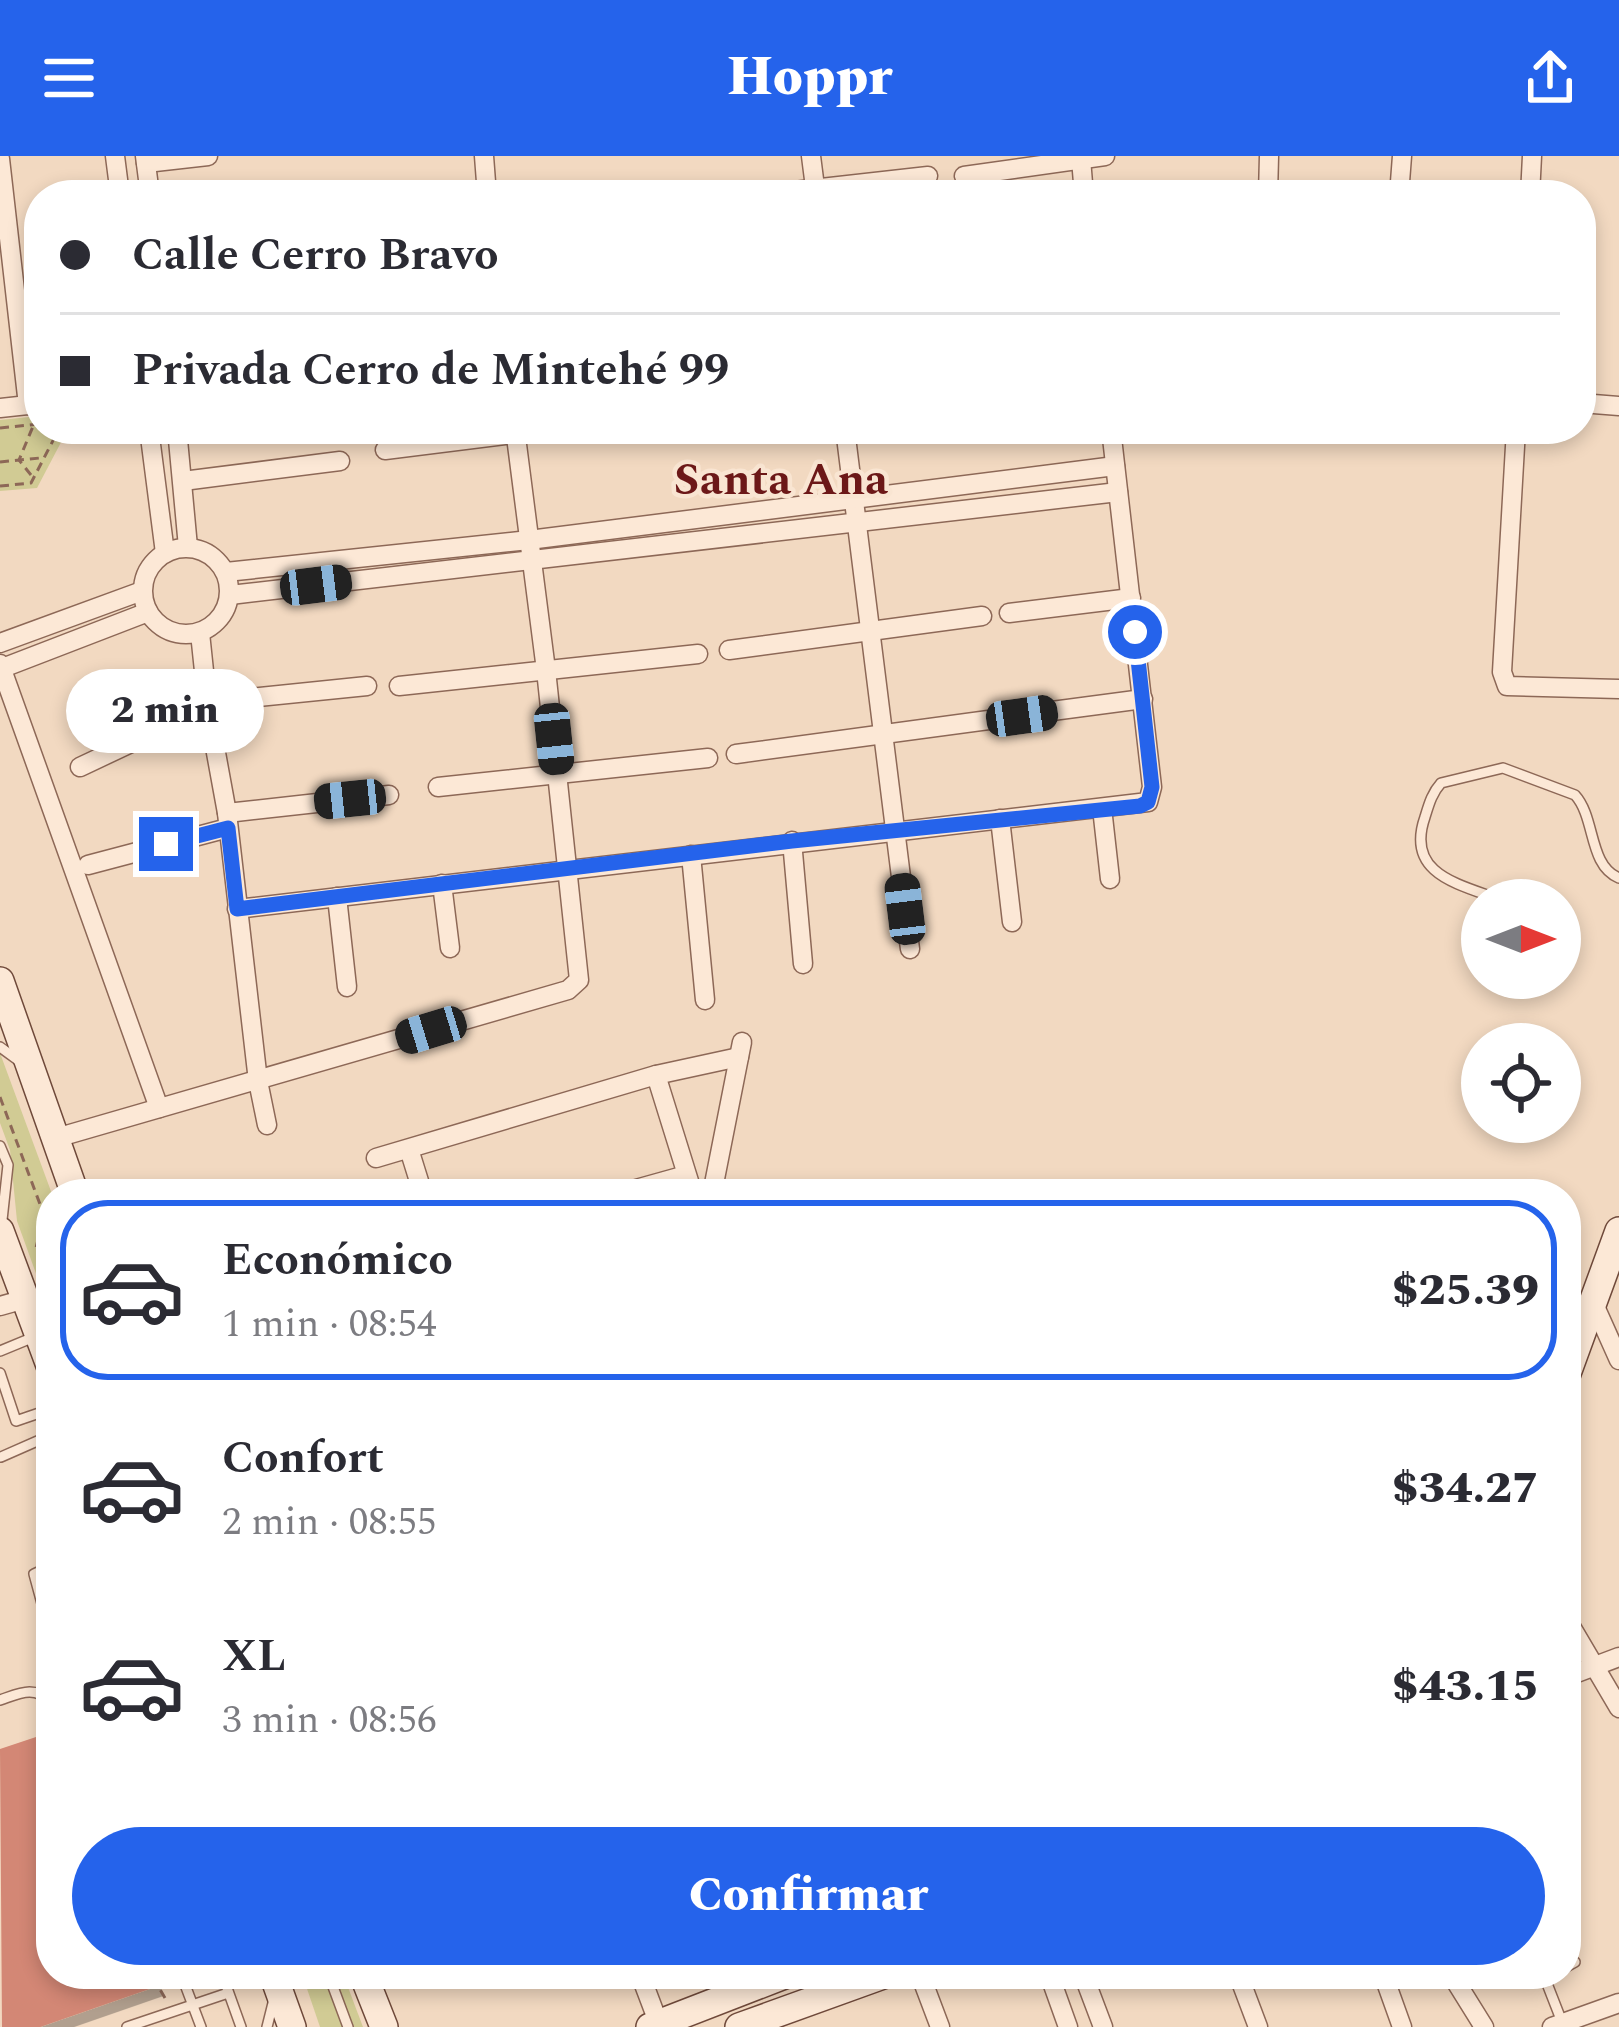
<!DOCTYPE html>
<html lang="es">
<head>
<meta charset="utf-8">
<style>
	body { margin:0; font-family:Spectral,serif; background:#f7f7f7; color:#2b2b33; height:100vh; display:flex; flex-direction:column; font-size:45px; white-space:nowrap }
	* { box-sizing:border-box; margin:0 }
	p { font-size:39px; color:#7c7c81 }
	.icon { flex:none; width:66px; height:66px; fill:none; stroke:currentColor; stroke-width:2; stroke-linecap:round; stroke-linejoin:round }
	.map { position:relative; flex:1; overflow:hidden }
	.side { position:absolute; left:36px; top:1023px; width:1545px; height:810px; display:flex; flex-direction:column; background:#fff; border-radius:48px; box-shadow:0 6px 18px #0003 }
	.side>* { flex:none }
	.guide { position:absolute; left:24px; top:24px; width:1572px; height:264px; border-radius:48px; box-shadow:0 6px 18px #0003; display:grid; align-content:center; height:264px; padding:0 36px; background:#fff }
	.needle { width:78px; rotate:90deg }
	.tools { position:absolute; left:1461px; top:723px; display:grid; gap:24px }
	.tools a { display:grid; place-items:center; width:120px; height:120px; border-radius:50%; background:#fff; box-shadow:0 6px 18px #0003; font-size:60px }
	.end { position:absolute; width:54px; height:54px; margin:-27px; border:15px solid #2563eb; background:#fff; box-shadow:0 0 0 6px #fff }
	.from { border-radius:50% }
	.bubble { position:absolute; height:84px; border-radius:42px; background:#fff; box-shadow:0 6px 18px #0003; font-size:39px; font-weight:800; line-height:84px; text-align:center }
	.car { position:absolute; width:36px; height:72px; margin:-36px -18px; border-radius:15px; box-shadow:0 0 9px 3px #0007; background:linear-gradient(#222 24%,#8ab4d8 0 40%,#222 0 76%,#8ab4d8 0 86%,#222 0) }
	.guide b { display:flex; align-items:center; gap:42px; height:114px; font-size:45px }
	.guide b+b { border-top:3px solid #e1e1e2 }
	.guide i { width:30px; height:30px; background:#2b2b33 }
	ul { padding:21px 0 0; list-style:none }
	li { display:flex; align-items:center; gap:36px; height:180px; margin:0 24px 18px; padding:0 12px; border:6px solid transparent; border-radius:48px }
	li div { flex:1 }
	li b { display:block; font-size:45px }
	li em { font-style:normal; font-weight:800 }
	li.active { border-color:#2563eb }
	li>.icon { width:108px; height:108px; stroke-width:1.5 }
	.cta { display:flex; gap:24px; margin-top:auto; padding:24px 36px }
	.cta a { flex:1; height:138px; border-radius:72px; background:#2563eb; color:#fff; font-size:48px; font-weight:800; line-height:138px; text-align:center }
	header { display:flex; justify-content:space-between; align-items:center; height:156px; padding:0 36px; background:#2563eb; color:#fff; font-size:54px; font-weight:800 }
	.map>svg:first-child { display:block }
	.green { fill:#d1cb94 }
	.building { fill:#d38774; filter:url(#shadow) }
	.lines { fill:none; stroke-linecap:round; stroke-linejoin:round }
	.lane-casing { stroke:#8d6857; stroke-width:12 }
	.street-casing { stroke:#8d6857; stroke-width:21 }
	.secondary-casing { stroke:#6f493a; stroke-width:30 }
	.path { stroke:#8d6857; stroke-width:3; stroke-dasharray:9 6; stroke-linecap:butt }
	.lane { stroke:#fce8d6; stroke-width:9 }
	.street { stroke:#fce8d6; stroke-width:18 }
	.secondary { stroke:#fce8d6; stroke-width:27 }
	.route { stroke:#2563eb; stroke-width:15 }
	.labels { text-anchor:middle; stroke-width:9; stroke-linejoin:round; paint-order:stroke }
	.neighbourhood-label { font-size:45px; font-weight:bold; fill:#6c1818; stroke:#f9e5d2 }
</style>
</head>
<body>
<header><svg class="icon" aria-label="menu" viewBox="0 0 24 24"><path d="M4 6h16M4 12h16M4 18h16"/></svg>Hoppr<svg class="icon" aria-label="share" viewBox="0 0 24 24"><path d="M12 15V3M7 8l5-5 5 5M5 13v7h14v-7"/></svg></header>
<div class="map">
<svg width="1619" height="1871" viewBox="0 0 1619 1871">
	<defs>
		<filter id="shadow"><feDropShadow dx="5.5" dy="10" stdDeviation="0" flood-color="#0004"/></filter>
	</defs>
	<rect width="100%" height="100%" fill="#f2d9c1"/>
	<!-- green -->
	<g class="green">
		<polygon points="39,260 39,273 68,273 37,332 0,335 0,264"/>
		<polygon points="0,897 52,1038 51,1159 17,1065 10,994 0,967"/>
		<polygon points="302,1818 343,1818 363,1871 320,1871"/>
	</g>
	<!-- building -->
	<polygon class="building" points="51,1576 51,1818 154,1818 158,1830 40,1871 2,1871 0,1593"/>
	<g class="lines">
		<!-- lane casing -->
		<g class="lane-casing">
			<g id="lane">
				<path d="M1501 744C1458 728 1405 718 1425 661 1429 648 1432 637 1441 627L1503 612 1575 639C1596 662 1588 709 1619 722"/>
				<polyline points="0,891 22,907"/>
				<polyline points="0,990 8,1009 1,1073"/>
				<polyline points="0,1195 34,1181"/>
				<polyline points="0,1217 16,1265 51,1253"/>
				<polyline points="1,1301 51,1279"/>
				<polyline points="51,1410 34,1418 47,1466 51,1469"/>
				<path d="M0 1544C21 1537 33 1530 51 1545"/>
				<polyline points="1566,1811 1575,1806"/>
				<polyline points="181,1818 201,1871"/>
				<polyline points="222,1818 241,1871"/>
				<polyline points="333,1818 332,1828 348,1871"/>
				<polyline points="1553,1818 1546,1825 1562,1866"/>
				<polyline points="127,1871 228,1837"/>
				<polyline points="267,1871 274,1843"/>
			</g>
		</g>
		<!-- street casing -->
		<g class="street-casing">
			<g id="street">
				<polyline points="115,0 120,39"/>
				<polyline points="145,0 150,39"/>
				<polyline points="484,0 487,39"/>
				<polyline points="811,0 816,39"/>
				<polyline points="0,3 28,249"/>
				<polyline points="1081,3 1084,39"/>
				<polyline points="146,7 208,0"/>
				<polyline points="964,20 1105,0"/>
				<polyline points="757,39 928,20"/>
				<polyline points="1268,39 1269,0"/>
				<polyline points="1399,39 1402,0"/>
				<polyline points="1530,39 1532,0"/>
				<polyline points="1581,247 1619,250"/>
				<polyline points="0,252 37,248"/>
				<polyline points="149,273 165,397"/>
				<polyline points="177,273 188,391"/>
				<polyline points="845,273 910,793"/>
				<polyline points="1516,273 1502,516 1507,530 1619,533"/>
				<polyline points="385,294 554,273"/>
				<polyline points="183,325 340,305"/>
				<circle cx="186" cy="435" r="43"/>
				<polyline points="226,416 529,384 1115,310"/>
				<polyline points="230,439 1118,336"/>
				<polyline points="1009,457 1131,442"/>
				<polyline points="200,477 208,553 227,657 258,925 267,969"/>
				<polyline points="0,487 142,435"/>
				<polyline points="729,494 982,460"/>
				<polyline points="0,508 159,952"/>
				<polyline points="0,513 148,456"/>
				<polyline points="399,530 698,498"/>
				<polyline points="1022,559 1143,543"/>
				<polyline points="736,598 996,563"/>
				<polyline points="80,611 220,545 367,530"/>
				<polyline points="438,631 708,602"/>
				<polyline points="1102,652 1110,723"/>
				<polyline points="227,657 389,639"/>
				<polyline points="1000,663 1012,766"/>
				<polyline points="792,685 803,808"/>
				<polyline points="691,699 705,844"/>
				<polyline points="88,709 228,672"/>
				<polyline points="442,728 450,792"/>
				<polyline points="337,741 347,831"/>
				<polyline points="237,753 1148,646 1152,631 1111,273"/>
				<polyline points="656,919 693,1038"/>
				<polyline points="56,982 568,834 579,824 546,514 515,273"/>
				<polyline points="409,993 423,1038"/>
				<polyline points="376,1002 656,919 739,901"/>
				<polyline points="618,1038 686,1019"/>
				<polyline points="712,1038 742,886"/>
				<polyline points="1593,1146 1619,1204"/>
				<polyline points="0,1150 25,1143"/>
				<polyline points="1566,1462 1619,1552"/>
				<polyline points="1566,1521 1619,1501"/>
				<polyline points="640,1818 660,1871"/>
				<polyline points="920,1818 940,1871"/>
				<polyline points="1049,1818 1068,1871"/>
				<polyline points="1083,1818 1103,1871"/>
				<polyline points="1238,1818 1258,1871"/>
				<polyline points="1383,1818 1402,1871"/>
				<polyline points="1451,1818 1484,1871"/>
				<polyline points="1552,1871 1619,1847"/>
			</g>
		</g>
		<!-- secondary casing -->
		<g class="secondary-casing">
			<g id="secondary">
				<polyline points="0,825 75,1038"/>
				<polyline points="0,1075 51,1212"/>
				<polyline points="1566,1220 1619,1075"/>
				<polyline points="273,1818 292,1871"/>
				<polyline points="363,1818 384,1871"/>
				<polyline points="650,1871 787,1818"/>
				<polyline points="739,1871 886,1818"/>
			</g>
		</g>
		<!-- path -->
		<g class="path">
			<polyline points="0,272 39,268"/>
			<polyline points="0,306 40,302"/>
			<polyline points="31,319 19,304 34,268"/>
			<polyline points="0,330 31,327 59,273"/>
			<polyline points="0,941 44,1059 36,1092 51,1135"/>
			<polyline points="46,1064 51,1077"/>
			<polyline points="165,1842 158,1830 170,1829"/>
		</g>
		<!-- lane -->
		<use href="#lane" class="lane"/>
		<!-- street -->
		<use href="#street" class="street"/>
		<!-- secondary -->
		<use href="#secondary" class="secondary"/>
	</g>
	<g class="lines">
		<!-- route -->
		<polyline class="route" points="166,688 228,672 237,753 792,685 1140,650 1148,646 1152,631 1135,476"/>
	</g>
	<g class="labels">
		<!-- neighbourhood labels -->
		<g class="neighbourhood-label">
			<text x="781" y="338">Santa Ana</text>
		</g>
	</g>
</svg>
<div class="tools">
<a><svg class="needle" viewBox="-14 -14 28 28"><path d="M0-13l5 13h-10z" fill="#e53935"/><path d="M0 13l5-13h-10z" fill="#7c7c81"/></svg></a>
<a><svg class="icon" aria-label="locate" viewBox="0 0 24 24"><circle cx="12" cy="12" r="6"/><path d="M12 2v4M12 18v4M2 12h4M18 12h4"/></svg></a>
</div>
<i class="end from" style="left:1135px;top:476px"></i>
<i class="end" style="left:166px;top:688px"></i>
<div class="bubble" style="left:66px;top:513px;width:198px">2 min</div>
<i class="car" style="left:316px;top:429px;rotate:83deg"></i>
<i class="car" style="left:1022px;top:560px;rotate:82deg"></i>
<i class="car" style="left:554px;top:583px;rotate:174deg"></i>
<i class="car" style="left:350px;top:643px;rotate:264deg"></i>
<i class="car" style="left:905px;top:753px;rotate:353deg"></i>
<i class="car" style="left:431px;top:874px;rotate:253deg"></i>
<div class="guide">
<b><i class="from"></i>Calle Cerro Bravo</b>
<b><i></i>Privada Cerro de Mintehé 99</b>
</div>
<section class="side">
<ul>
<li class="active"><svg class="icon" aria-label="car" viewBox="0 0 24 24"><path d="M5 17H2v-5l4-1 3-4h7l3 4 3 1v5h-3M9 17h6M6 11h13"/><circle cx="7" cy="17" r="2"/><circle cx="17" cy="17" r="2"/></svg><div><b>Económico</b><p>1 min · 08:54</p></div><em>$25.39</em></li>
<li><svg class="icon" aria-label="car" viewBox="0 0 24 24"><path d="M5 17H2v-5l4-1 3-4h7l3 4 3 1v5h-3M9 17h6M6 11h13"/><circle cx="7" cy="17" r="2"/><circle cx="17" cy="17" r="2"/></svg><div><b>Confort</b><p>2 min · 08:55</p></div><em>$34.27</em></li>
<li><svg class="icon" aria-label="car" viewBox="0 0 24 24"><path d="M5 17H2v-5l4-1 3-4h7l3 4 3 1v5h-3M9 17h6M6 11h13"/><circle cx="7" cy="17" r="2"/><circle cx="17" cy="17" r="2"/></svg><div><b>XL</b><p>3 min · 08:56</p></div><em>$43.15</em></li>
</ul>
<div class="cta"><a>Confirmar</a></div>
</section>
</div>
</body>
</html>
